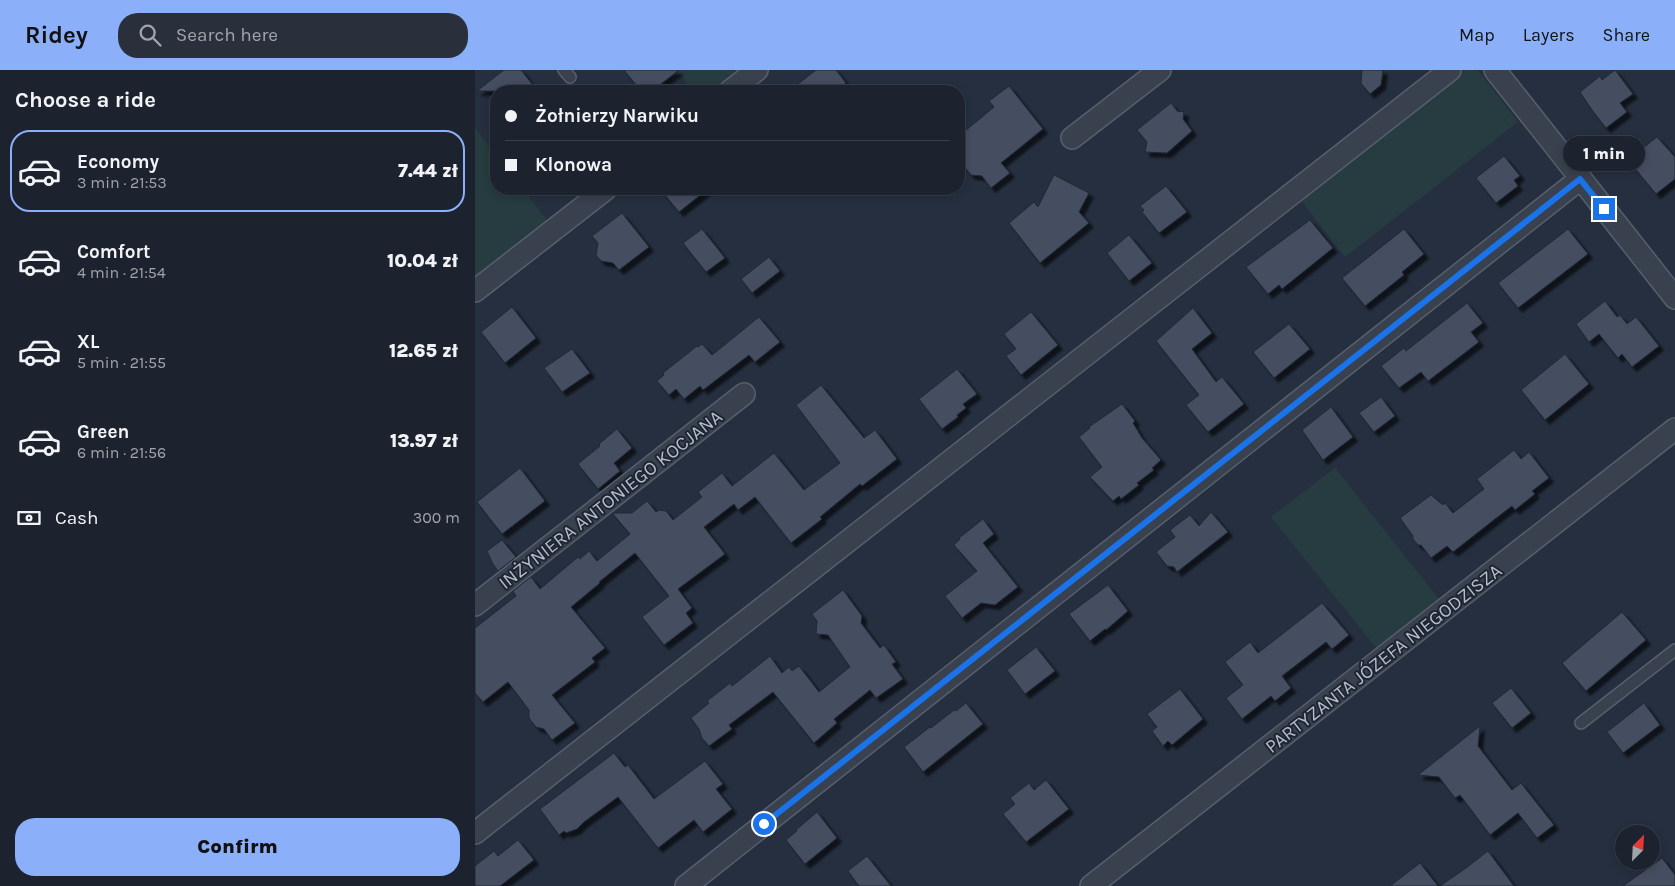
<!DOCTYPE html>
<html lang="en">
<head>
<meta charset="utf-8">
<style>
	body { margin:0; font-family:Karla,sans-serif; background:#292f3b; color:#f1f3f6; height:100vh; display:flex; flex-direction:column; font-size:19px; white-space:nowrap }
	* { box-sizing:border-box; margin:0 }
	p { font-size:16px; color:#a0a4aa }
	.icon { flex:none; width:28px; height:28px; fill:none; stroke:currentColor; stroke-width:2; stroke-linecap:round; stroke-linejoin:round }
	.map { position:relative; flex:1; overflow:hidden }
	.details { display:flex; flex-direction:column; background:#1c232f; width:475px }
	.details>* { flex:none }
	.guide { position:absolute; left:15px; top:15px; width:475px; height:110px; border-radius:20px; box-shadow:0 2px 8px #0003,0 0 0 1px #3a404b; display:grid; align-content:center; height:110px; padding:0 15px; background:#1c232f }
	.needle { width:32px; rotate:24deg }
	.tools { position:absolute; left:1140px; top:755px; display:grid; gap:10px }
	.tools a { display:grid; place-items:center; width:45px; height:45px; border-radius:50%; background:#1c232f; box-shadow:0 2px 8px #0003,0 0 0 1px #3a404b; font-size:25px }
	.end { position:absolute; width:22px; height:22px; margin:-11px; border:6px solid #1a73e8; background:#fff; box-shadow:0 0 0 2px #fff }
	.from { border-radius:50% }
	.bubble { position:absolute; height:35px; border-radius:18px; background:#1c232f; box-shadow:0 2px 8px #0003,0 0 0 1px #3a404b; font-size:16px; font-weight:800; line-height:35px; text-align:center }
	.guide b { display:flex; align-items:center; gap:18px; height:48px; font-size:19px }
	.guide b+b { border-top:1px solid #3a404b }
	.guide i { width:12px; height:12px; background:#f1f3f6 }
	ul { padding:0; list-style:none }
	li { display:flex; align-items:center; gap:15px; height:82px; margin:0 10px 8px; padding:0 5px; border:2px solid transparent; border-radius:20px }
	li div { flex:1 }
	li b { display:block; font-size:19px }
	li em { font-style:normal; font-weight:800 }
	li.on { border-color:#8bb0f9 }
	li>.icon { width:45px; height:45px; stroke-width:1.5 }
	h2 { padding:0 15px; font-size:22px; line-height:60px }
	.pay { display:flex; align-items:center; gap:12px; height:55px; padding:0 15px; font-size:19px }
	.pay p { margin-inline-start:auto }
	.action { display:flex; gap:10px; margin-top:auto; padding:10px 15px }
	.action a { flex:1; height:58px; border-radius:20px; background:#8bb0f9; color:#111; font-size:20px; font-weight:800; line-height:58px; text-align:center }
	header { display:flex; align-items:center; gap:30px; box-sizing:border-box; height:70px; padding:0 25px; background:#8bb0f9; color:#111 }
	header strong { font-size:24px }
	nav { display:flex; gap:28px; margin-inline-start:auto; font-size:18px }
	.search { width:350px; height:45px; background:#292f3b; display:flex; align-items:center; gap:12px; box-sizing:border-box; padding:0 18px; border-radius:20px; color:#a0a4aa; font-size:19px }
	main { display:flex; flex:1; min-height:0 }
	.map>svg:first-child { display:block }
	.green { fill:#273c40 }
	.building { fill:#444e61; stroke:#202836; filter:url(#shadow) }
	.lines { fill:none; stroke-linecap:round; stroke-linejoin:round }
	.service-casing { stroke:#575f6d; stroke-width:14 }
	.minor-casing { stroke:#575f6d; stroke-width:24 }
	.service { stroke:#39414f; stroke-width:11 }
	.minor { stroke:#39414f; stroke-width:21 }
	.route { stroke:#1a73e8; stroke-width:6 }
	.labels { text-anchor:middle; stroke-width:4; stroke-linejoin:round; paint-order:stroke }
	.street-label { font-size:19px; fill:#b5bcca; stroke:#1e2634 }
</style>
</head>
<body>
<header>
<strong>Ridey</strong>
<div class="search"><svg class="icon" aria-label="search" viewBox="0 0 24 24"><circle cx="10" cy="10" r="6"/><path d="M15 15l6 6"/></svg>Search here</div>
<nav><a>Map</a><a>Layers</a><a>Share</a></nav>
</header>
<main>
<section class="details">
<h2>Choose a ride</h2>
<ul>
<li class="on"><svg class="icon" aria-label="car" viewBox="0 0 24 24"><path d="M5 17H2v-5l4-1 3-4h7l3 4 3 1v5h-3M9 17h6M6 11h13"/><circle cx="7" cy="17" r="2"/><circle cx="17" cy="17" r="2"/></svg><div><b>Economy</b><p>3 min · 21:53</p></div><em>7.44 zł</em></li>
<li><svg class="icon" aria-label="car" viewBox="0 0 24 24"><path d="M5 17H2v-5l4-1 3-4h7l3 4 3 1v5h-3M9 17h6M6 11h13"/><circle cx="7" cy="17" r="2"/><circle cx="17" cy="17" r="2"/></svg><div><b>Comfort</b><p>4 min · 21:54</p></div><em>10.04 zł</em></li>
<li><svg class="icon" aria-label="car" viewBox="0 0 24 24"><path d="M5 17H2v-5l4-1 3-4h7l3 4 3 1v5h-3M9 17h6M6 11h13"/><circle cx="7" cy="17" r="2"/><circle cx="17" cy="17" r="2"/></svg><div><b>XL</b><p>5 min · 21:55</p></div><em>12.65 zł</em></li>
<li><svg class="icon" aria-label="car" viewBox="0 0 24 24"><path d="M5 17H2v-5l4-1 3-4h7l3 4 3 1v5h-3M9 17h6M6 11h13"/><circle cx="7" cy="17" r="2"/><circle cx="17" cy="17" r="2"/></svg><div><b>Green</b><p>6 min · 21:56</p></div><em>13.97 zł</em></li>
</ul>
<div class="pay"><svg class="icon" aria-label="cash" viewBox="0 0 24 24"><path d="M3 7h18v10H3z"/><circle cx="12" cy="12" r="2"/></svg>Cash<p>300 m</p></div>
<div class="action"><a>Confirm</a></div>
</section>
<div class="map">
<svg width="1200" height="816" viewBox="0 0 1200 816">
	<defs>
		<filter id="shadow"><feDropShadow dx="4.5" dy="4.5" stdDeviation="1" flood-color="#0009"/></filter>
	</defs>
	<rect width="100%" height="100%" fill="#252f3f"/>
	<!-- green -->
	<g class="green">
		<polygon points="201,0 269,0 241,21 218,21"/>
		<polygon points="989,0 1003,0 1043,52 870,187 825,129"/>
		<polygon points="0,58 21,85 21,119 48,119 72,150 0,208"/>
		<polygon points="860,398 964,529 902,579 796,447"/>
	</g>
	<!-- building -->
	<g class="building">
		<polygon points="29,0 46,0 57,14 47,21 2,21"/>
		<polygon points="149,0 204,0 177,21 166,21"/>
		<polygon points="341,0 361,0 371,13 360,21 314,21"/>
		<polygon points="887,0 908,0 906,15 895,24 886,13"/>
		<polygon points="1140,0 1158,24 1145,33 1152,42 1131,58 1117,40 1105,22 1125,6 1127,10"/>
		<polygon points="534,16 568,59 526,93 535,103 516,118 507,106 496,105 484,90 484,66 519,37 514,31"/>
		<polygon points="696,33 702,41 709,42 708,49 717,61 692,83 670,82 672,72 662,60"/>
		<polygon points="1182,67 1200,87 1200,109 1181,124 1153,90 1159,85 1160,75 1169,77"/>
		<polygon points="1029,86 1045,106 1039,110 1043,116 1021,133 1001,108"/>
		<polygon points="579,105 614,123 604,142 614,153 565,193 534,153 559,132 563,137"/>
		<polygon points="691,116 712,142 684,163 667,142 669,140 665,136"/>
		<polygon points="185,119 233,119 204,142"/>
		<polygon points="147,143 174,177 144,200 138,193 126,191 121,185 123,173 117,166"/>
		<polygon points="835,150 858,178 807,219 804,215 793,224 771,197"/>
		<polygon points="227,159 250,188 231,202 208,173"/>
		<polygon points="929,159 949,184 927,202 929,205 890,236 867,208"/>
		<polygon points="1093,159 1113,184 1043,238 1023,213"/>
		<polygon points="654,165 677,193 654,211 632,183"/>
		<polygon points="294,187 305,201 277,223 266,209"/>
		<polygon points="1130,231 1142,247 1145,245 1152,254 1161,247 1184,276 1157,297 1147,284 1143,288 1124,264 1114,272 1101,254"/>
		<polygon points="992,233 1008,253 996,262 1004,272 953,311 946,302 924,318 906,296 929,278 931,281"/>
		<polygon points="37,237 61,268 30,293 6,262"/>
		<polygon points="718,238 737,263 717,279 741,312 747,307 769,334 733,362 711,335 724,325 681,271"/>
		<polygon points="556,242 583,275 546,305 531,286 541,279 529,264"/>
		<polygon points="284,247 305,272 280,292 274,285 228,320 225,316 209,329 201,319 194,325 182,311 189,305 188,303 222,276 223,277 227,274 237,285"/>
		<polygon points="814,254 835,279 799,308 778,282"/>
		<polygon points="97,279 115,303 87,322 69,298"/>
		<polygon points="1090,284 1114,314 1070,350 1046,320"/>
		<polygon points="482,299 502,324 488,334 491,338 482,345 483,347 467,359 444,329"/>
		<polygon points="346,315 389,368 400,360 422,389 387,416 385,414 345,447 347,449 316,473 280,427 263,440 259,434 229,457 250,484 203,519 217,538 211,543 218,553 189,575 167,547 194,526 160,483 124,512 125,513 96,537 130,578 117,588 120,592 77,625 100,653 77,670 69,659 61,657 54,648 54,640 33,612 8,632 0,623 0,558 41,526 38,521 56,507 65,519 103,487 105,489 114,481 122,491 155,464 137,443 157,443 172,431 181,442 184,440 191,441 198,450 227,427 223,422 247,403 257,416 299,383 329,420 365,393 321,335"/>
		<polygon points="906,327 920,346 899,362 884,343"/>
		<polygon points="647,334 660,351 658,353 667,368 686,390 677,398 679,400 662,413 664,415 646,429 644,426 638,431 615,407 627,397 604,367 615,358 614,357"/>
		<polygon points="856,337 878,367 848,390 827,360"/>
		<polygon points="142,359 157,378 139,393 145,401 123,419 103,394 125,376 124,374"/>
		<polygon points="1039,380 1046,389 1054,382 1074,408 1057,421 1060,424 1040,440 1037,436 1020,449 978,482 972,476 956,488 946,475 943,475 938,469 938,466 925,448 956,425 968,435 970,433 978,443 1009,419 1002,409"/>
		<polygon points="45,398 70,431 27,464 2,432"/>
		<polygon points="736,442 753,462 702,502 699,497 692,496 681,482 700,467 695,460 715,445 724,456"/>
		<polygon points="508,449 519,464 508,473 543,517 520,535 506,533 487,548 470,526 502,501 479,475 485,469 484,468"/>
		<polygon points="27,470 41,487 23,501 18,494 12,481"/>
		<polygon points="633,515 653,541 631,560 630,559 615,571 594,544"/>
		<polygon points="368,520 387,546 386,553 405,578 409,575 421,592 417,594 428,609 401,628 395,620 359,649 362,653 339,673 298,622 254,655 257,659 234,676 227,668 224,659 216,648 234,633 232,631 255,613 257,616 295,586 307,603 314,597 317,601 324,596 344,622 375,597 353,565 341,564 342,551 337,544"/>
		<polygon points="847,533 874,565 857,579 851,572 807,606 816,618 800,631 796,626 767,649 751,628 768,615 750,592 775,572 783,583"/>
		<polygon points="1147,542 1171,570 1111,621 1087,593"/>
		<polygon points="561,577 580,601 550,624 532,600"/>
		<polygon points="1036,618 1056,643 1037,658 1017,633"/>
		<polygon points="705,619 728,649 697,675 693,671 688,676 677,661 682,657 672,644"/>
		<polygon points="491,633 508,654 448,702 429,677 455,657 456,658 479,640 481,641"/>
		<polygon points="1169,633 1185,655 1148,683 1132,662"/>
		<polygon points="1005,656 1003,676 1037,720 1046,713 1079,755 1062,768 1043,743 1015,765 985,725 980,728 964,707 943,705"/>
		<polygon points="139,683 150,697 153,695 179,729 230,691 248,714 241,719 257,739 228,762 219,750 183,778 143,727 109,752 102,759 91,763 89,761 84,765 65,739"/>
		<polygon points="571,710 594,739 551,772 528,744 540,734 535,728 554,713 559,720"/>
		<polygon points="342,742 362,768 330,794 311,770 322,761 321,760"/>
		<polygon points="43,770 59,790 25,816 0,816 0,796 19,781 23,786"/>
		<polygon points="1013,781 1039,816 965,816 991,798"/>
		<polygon points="392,786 416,816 384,816 373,801"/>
		<polygon points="1187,788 1200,805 1200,816 1148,816"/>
		<polygon points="945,793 963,816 915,816"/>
	</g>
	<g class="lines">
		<!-- service casing -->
		<g class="service-casing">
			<g id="service">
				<polyline points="89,0 95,7"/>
				<polyline points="1106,653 1200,580"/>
			</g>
		</g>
		<!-- minor casing -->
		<g class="minor-casing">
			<g id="minor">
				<polyline points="1020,0 1200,228"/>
				<polyline points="255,21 282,0"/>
				<polyline points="597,68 685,0"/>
				<polyline points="0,221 131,119"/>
				<polyline points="0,535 269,324"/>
				<polyline points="0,763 975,0"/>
				<polyline points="211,816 1105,109"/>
				<polyline points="616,816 1200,359"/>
			</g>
		</g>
		<!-- service -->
		<use href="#service" class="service"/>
		<!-- minor -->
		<use href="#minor" class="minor"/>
	</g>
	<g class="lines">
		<!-- route -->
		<polyline class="route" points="289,754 1105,109 1129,139"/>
	</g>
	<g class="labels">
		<!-- street labels -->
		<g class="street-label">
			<text transform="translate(135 429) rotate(-38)" y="7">INŻYNIERA ANTONIEGO KOCJANA</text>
			<text transform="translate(908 588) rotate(-38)" y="7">PARTYZANTA JÓZEFA NIEGODZISZA</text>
		</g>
	</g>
</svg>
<div class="tools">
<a><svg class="needle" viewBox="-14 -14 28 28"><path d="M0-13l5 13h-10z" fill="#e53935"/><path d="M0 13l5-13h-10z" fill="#a0a4aa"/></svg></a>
</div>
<i class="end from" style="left:289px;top:754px"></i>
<i class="end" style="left:1129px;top:139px"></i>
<div class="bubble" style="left:1088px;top:66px;width:82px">1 min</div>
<div class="guide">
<b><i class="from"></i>Żołnierzy Narwiku</b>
<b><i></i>Klonowa</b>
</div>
</div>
</main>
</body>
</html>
